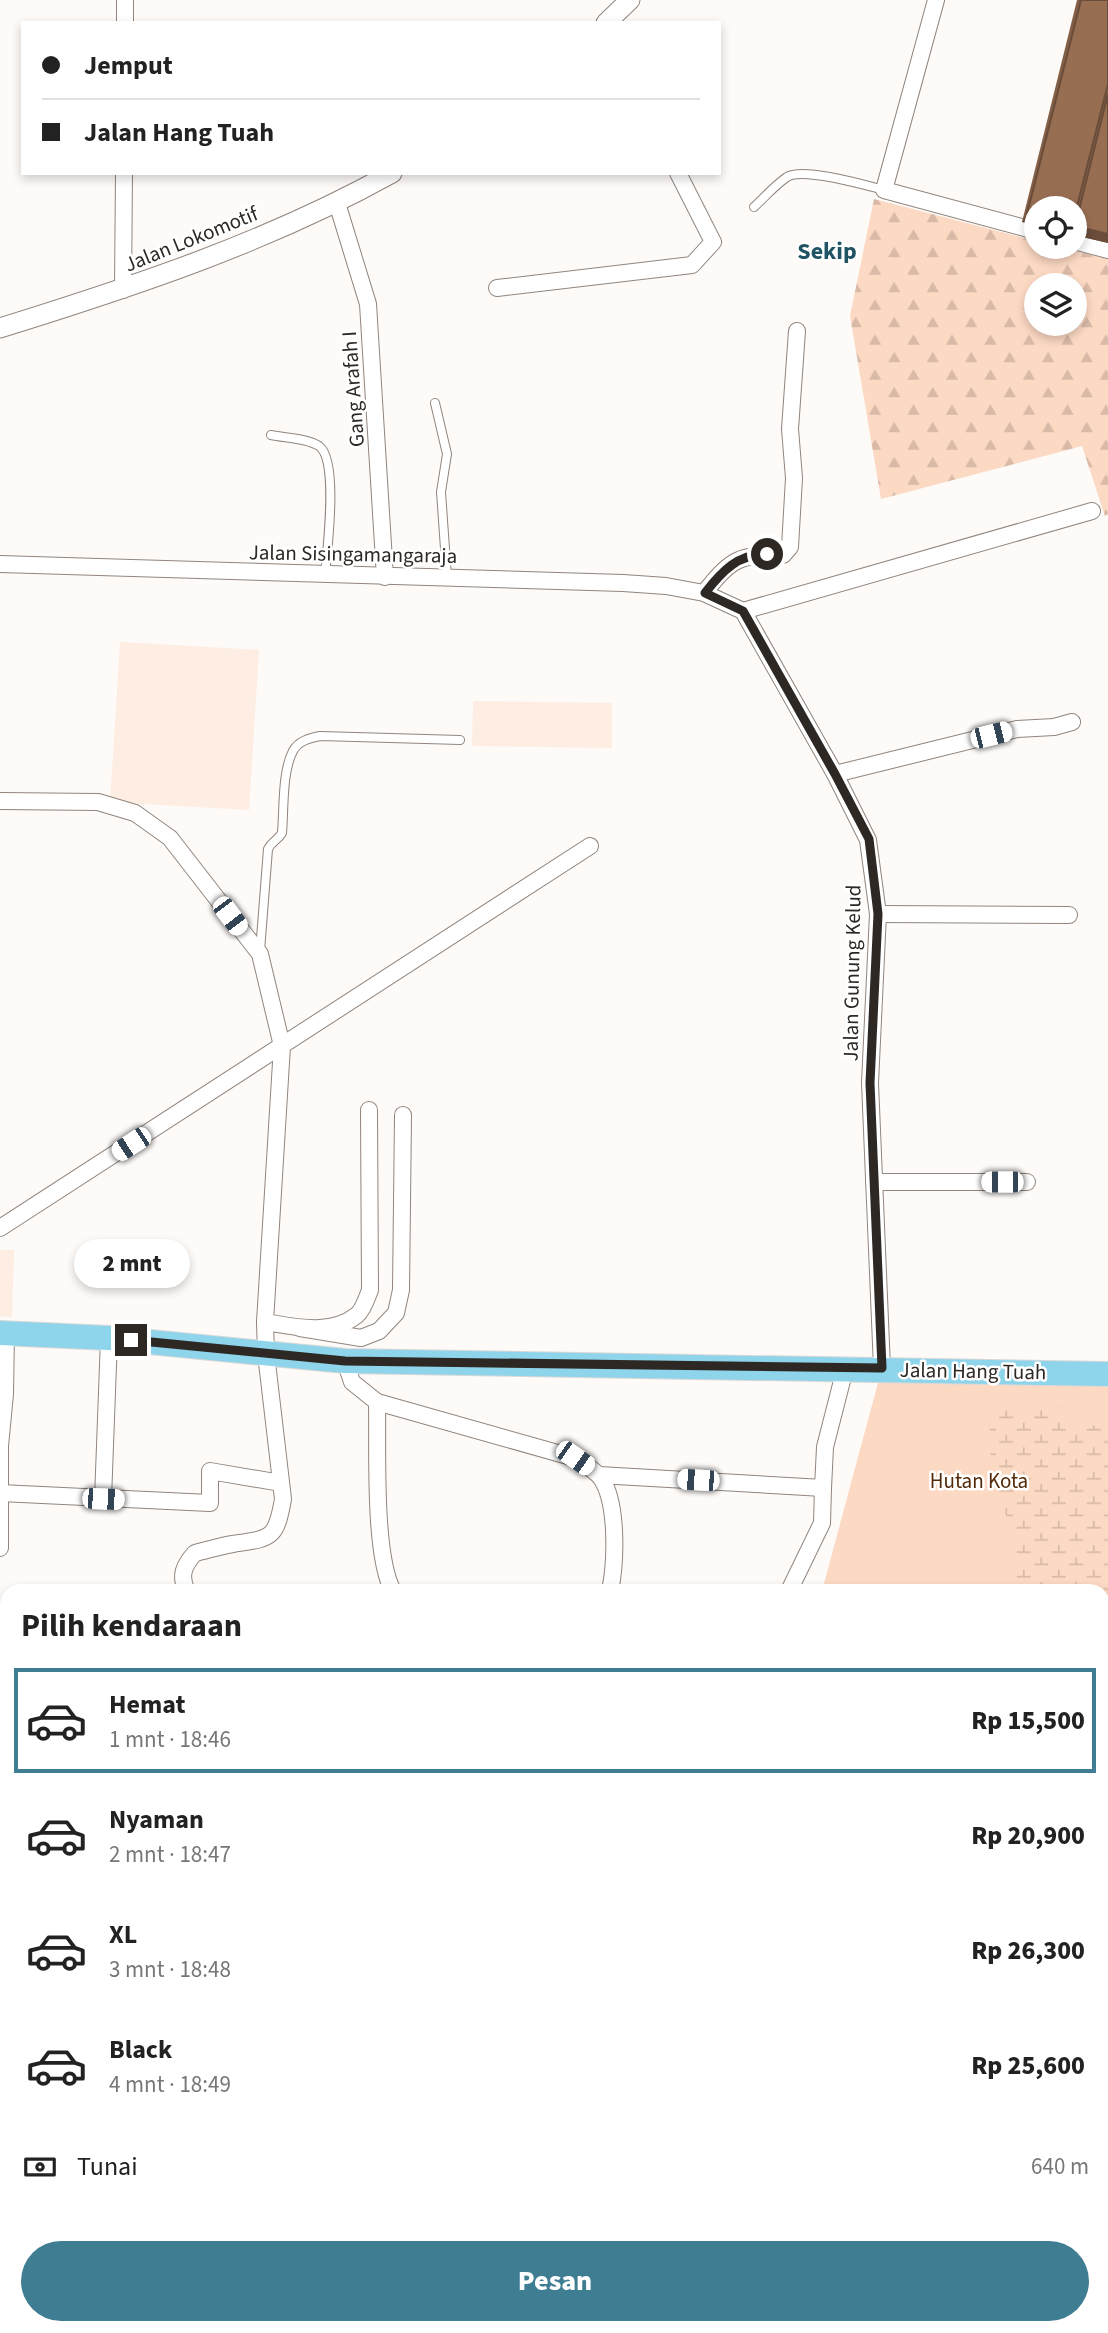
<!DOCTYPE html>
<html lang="id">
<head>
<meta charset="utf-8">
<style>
	body { margin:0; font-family:"Source Sans 3",sans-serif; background:#f2f2f2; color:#222; height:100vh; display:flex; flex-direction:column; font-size:26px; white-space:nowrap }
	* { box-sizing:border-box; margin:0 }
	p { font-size:23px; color:#767676 }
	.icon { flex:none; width:38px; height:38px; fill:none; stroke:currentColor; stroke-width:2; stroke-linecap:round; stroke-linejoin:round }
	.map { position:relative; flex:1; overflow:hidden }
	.side { position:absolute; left:0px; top:1584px; width:1110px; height:751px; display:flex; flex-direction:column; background:#fff; border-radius:21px 21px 0 0; box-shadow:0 4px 10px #0003 }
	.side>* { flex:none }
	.guide { position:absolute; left:21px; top:21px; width:700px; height:154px; border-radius:0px; box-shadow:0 4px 10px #0003; display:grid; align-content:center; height:154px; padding:0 21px; background:#fff }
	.fabs { position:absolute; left:1024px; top:196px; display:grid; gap:14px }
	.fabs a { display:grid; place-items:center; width:63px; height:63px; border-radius:50%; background:#fff; box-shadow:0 4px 10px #0003; font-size:35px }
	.end { position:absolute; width:32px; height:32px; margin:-16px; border:9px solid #2d2824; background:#fff; box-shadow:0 0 0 4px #fff }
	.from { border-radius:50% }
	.bubble { position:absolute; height:49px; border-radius:24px; background:#fff; box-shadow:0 4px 10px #0003; font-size:23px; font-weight:800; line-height:49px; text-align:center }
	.car { position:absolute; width:21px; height:42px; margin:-21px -10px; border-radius:9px; box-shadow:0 0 5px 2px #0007; background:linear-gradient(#fff 24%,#345 0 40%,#fff 0 76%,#345 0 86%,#fff 0) }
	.guide b { display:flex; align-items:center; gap:24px; height:66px; font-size:26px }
	.guide b+b { border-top:2px solid #e0e0e0 }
	.guide i { width:18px; height:18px; background:#222 }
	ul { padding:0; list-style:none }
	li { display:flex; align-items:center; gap:21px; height:105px; margin:0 14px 10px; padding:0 7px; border:4px solid transparent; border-radius:0px }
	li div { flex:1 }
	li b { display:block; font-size:26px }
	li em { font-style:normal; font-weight:800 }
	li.active { border-color:#3f7d93 }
	li>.icon { width:63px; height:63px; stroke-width:1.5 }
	h2 { padding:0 21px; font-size:32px; line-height:84px }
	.pay { display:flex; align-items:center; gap:18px; height:77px; padding:0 21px; font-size:26px }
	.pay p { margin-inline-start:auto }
	.button { display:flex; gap:14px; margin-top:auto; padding:14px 21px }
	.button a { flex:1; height:80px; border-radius:42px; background:#3f7d93; color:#fff; font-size:28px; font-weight:800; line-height:80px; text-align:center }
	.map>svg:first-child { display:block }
	.built { fill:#feede2 }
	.green { fill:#fcd9c3 }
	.forest { fill:url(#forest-firs); fill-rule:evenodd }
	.wetland { fill:url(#wetland-marsh) }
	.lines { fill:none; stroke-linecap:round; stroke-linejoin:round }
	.service-casing { stroke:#91857d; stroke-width:10 }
	.minor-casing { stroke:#91857d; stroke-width:18 }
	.tertiary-casing { stroke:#91857d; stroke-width:21 }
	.primary-casing { stroke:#d9d8d8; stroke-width:26 }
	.service { stroke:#fff; stroke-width:8 }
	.minor { stroke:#fff; stroke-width:16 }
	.tertiary { stroke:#fff; stroke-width:19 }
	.primary { stroke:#8ed4ea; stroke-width:24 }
	.wall { fill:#835f47 }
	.shaded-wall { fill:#6a4d3a }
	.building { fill:#986e53; stroke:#6a4d3a; stroke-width:2 }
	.route { stroke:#2d2824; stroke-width:9 }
	.labels { text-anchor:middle; stroke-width:5; stroke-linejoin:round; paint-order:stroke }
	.street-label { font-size:21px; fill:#2d2824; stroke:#fff }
	.park-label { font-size:21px; fill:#542907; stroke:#fff }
	.quarter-label { font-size:24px; font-weight:bold; fill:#205363; stroke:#fff }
</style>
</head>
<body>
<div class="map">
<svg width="1108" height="2333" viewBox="0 0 1108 2333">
	<defs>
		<pattern id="forest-firs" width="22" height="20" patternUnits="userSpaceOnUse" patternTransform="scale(1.75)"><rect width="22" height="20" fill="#fcd9c3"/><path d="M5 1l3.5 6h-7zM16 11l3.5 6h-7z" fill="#d8baa7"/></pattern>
		<pattern id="wetland-marsh" width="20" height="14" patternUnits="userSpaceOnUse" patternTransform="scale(1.75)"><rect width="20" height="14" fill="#fcd9c3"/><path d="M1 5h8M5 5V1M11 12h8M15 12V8" fill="none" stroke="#d8baa7"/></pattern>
	</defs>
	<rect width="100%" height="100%" fill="#fdfaf8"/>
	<!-- built -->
	<g class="built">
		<polygon points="120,642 259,650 249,810 110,802"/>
		<polygon points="473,701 612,703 612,748 472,746"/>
		<polygon points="0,1250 14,1250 12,1317 0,1316"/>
	</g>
	<!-- green -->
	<polygon class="green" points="882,1368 1108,1377 1108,2333 624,2333 625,2328 1102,2328 1102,1591 822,1591"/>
	<!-- forest -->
	<path class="forest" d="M874 199 1036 241V247H1060L1108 259V514L1105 516 1082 446 881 499 850 316ZM1036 285H1074V324H1036Z"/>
	<!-- wetland -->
	<polygon class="wetland" points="1061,1406 1067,1425 1108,1426 1108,2333 822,2333 824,2328 1102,2328 1102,1591 1013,1591 1013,1536 991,1470 989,1409"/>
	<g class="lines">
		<!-- service casing -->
		<g class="service-casing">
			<g id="service">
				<path d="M754 207C765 197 775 185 787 177 803 167 865 185 884 190"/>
				<polyline points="435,403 447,454 441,492 447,577"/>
				<path d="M271 435C285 438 307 438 319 446 339 460 327 551 325 575"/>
				<path d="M260 951 268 849C272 841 278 840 282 833 284 810 282 771 293 751 298 741 310 738 320 736L460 740"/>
			</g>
		</g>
		<!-- minor casing -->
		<g class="minor-casing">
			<g id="minor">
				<polyline points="936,0 884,190 1036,231"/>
				<polyline points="125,23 125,0"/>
				<polyline points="337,203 368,304 385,577"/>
				<polyline points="1074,241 1108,250"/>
				<polyline points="497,288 692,265 713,242 678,173"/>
				<polyline points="123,290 124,173"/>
				<polyline points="0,564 623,583 666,586 704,593 743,611 835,774 868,840 878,914 870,1083 882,1368"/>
				<path d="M704 593C731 559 739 554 783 555L790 547 794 478 790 429 797 331"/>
				<polyline points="743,611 1092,511"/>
				<polyline points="835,774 1017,729 1054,727 1072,722"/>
				<path d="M0 801 98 802 135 813 170 838 260 954 282 1046 265 1322 266 1354 283 1499C276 1540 271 1538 233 1544 220 1546 208 1550 195 1553 184 1565 179 1576 187 1591"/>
				<polyline points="878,914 1069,915"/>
				<polyline points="874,1182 1027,1182"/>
				<polyline points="0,1228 590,846"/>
				<path d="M265 1322C295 1327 331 1336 357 1315 363 1310 367 1298 370 1290L369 1110"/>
				<polyline points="300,1328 361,1338 379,1331 396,1313 401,1290 403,1115"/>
				<path d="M345 1361 352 1382 377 1402 575 1458C584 1464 595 1470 601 1478 618 1503 616 1562 610 1591"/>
				<path d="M377 1402C378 1446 373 1555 393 1591"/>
				<polyline points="599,1475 823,1488 825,1447 845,1369"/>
				<polyline points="0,1493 210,1503 210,1471 281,1483"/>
				<polyline points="103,1499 109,1338"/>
				<polyline points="0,1548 0,1446 5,1394 6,1333"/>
				<polyline points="789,1591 822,1523 823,1488"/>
				<polyline points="0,1816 7,1818"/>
				<polyline points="0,2128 7,2127"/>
				<polyline points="206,2328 206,2333"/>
				<polyline points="638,2328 638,2333"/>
				<polyline points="88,2333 88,2328"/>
			</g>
		</g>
		<!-- tertiary casing -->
		<g class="tertiary-casing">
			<g id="tertiary">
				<polyline points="606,23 630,0"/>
				<path d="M0 328C135 286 268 242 392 173"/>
			</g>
		</g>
		<!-- primary casing -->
		<g class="primary-casing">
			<polyline id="primary" points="0,1333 109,1338 345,1361 1108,1374"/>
		</g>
		<!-- service -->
		<use href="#service" class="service"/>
		<!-- minor -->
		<use href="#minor" class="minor"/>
		<!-- tertiary -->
		<use href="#tertiary" class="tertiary"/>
		<!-- primary -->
		<use href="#primary" class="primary"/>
	</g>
	<!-- wall -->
	<polygon class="wall" points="1077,0 1108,0 1108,243 1074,235 1074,208 1036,208 1036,225 1022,222"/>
	<!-- shaded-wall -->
	<g class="shaded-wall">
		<polygon points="1027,214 1036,216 1036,225 1022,222"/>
		<polygon points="1075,226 1108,234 1108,243 1074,235"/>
	</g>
	<!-- building -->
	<g class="building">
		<polygon points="1081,0 1108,0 1108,84 1074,218 1074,208 1036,208 1036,216 1027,214"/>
		<polygon points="1108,94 1108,234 1075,226"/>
	</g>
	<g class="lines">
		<!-- route -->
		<path class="route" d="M131 1340 345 1361 882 1368 870 1083 878 914 869 839 835 774 743 611 705 593C722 571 738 554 767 554"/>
	</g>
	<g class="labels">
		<!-- street labels -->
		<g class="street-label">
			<text transform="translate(191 239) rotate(-22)" y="7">Jalan Lokomotif</text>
			<text transform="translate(353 389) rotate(-94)" y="7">Gang Arafah I</text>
			<text transform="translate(353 554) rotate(1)" y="7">Jalan Sisingamangaraja</text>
			<text transform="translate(852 973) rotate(-89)" y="7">Jalan Gunung Kelud</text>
			<text transform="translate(973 1371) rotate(1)" y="7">Jalan Hang Tuah</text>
		</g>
		<!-- park labels -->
		<g class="park-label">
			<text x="979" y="1488">Hutan Kota</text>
		</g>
		<!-- quarter labels -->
		<g class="quarter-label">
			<text x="827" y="259">Sekip</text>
		</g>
	</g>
</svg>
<div class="fabs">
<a><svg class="icon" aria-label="locate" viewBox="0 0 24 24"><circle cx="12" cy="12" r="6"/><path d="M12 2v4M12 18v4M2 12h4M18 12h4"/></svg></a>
<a><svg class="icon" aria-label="layers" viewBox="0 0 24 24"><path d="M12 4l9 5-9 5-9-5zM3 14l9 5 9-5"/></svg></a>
</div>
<i class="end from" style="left:767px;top:554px"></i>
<i class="end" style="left:131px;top:1340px"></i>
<div class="bubble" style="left:74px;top:1239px;width:116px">2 mnt</div>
<i class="car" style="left:991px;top:735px;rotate:76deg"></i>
<i class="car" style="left:230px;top:916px;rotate:143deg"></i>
<i class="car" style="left:131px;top:1144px;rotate:237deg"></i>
<i class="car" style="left:1002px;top:1182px;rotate:270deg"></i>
<i class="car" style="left:575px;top:1458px;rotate:125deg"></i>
<i class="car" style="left:698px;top:1480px;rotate:273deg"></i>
<i class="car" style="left:103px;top:1499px;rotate:92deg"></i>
<div class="guide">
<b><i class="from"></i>Jemput</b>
<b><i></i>Jalan Hang Tuah</b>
</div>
<section class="side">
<h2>Pilih kendaraan</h2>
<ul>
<li class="active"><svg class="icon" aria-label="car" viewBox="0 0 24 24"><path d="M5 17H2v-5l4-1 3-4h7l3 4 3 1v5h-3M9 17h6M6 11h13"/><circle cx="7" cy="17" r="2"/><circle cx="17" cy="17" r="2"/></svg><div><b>Hemat</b><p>1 mnt · 18:46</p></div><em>Rp 15,500</em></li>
<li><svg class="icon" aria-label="car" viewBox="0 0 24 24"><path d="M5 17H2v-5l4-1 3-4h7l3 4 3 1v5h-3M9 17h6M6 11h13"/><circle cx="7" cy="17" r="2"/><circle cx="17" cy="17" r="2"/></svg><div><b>Nyaman</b><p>2 mnt · 18:47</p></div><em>Rp 20,900</em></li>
<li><svg class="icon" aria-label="car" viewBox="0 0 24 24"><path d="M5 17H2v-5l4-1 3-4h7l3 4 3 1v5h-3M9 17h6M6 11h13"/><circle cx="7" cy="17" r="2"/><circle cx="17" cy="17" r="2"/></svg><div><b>XL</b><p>3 mnt · 18:48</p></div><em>Rp 26,300</em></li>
<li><svg class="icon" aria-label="car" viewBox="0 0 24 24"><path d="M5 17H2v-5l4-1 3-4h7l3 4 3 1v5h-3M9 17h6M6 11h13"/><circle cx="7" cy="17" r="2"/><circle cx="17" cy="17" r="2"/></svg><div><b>Black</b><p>4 mnt · 18:49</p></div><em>Rp 25,600</em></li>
</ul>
<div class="pay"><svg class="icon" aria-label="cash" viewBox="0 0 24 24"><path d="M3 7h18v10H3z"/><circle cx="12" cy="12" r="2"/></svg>Tunai<p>640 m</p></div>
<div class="button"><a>Pesan</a></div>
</section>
</div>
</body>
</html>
